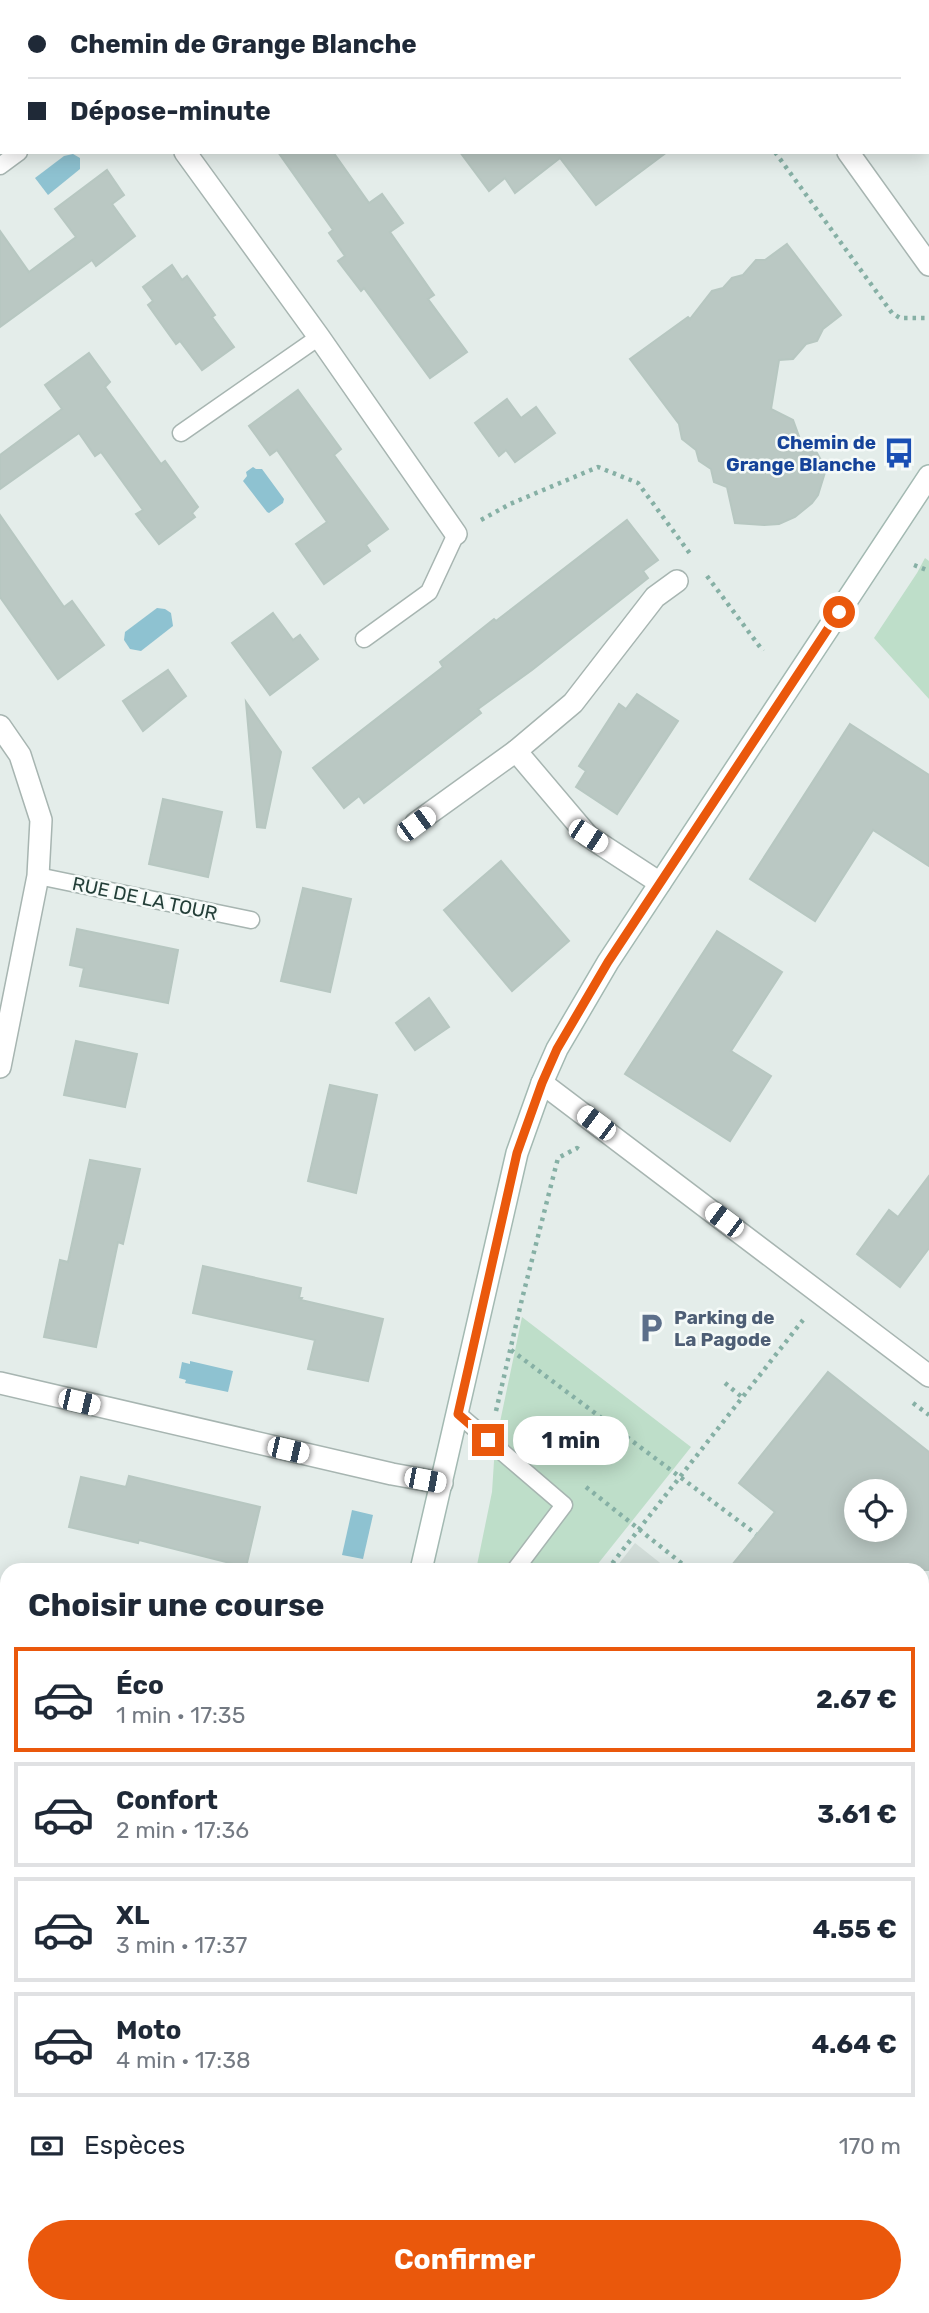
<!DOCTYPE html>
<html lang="fr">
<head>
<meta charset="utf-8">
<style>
	body { margin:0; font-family:Rubik,sans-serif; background:#f6f6f7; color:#1f2937; height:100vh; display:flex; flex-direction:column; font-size:26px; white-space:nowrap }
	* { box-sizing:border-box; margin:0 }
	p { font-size:23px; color:#747a83 }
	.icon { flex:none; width:38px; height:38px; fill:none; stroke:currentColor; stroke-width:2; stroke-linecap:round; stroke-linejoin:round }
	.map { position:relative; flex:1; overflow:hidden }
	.sheet { position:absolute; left:0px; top:1563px; width:929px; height:751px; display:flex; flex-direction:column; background:#fff; border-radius:21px 21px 0 0; box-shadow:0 4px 18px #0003 }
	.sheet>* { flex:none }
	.top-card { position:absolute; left:0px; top:0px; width:929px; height:154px; box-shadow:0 4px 18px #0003; display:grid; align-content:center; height:154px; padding:0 28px; background:#fff }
	.controls { position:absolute; left:844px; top:1479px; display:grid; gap:14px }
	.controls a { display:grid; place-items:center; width:63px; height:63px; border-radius:50%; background:#fff; box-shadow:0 4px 18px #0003; font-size:35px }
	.end { position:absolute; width:32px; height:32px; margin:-16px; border:9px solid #ea580c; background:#fff; box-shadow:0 0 0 4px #fff }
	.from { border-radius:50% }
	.bubble { position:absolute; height:49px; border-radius:24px; background:#fff; box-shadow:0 4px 18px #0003; font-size:23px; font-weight:700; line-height:49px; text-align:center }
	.car { position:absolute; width:21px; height:42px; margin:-21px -10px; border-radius:9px; box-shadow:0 0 5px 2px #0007; background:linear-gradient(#fff 24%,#345 0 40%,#fff 0 76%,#345 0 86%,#fff 0) }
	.top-card b { display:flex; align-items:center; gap:24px; height:66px; font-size:26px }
	.top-card b+b { border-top:2px solid #e0e1e3 }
	.top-card i { width:18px; height:18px; background:#1f2937 }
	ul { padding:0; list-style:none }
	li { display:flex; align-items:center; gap:21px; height:105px; margin:0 14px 10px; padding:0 14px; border:4px solid #e0e1e3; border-radius:0px }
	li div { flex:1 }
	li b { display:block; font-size:26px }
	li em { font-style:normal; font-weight:700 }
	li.current { border-color:#ea580c }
	li>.icon { width:63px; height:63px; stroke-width:1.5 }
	h2 { padding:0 28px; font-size:32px; line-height:84px }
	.pay { display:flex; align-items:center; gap:18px; height:77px; padding:0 28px; font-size:26px }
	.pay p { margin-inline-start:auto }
	.primary-button { display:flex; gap:14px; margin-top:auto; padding:14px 28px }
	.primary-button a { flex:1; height:80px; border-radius:42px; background:#ea580c; color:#fff; font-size:28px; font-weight:700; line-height:80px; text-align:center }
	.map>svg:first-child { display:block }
	.built { fill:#d2ddd9 }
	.green { fill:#bedec9 }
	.water { fill:#8ec2d1 }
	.building { fill:#bac8c3; stroke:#b7c7c1; stroke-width:2; fill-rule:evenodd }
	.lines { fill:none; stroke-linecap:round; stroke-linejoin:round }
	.lane-casing { stroke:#a7b5b1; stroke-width:19 }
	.street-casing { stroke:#a7b5b1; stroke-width:24 }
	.secondary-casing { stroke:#a3b9b2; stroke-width:24 }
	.path { stroke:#86b0a5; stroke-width:4.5; stroke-dasharray:3.5 5; stroke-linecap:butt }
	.lane { stroke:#fff; stroke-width:16 }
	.street { stroke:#fff; stroke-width:21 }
	.secondary { stroke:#fff; stroke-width:21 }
	.route { stroke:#ea580c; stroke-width:9 }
	.labels { text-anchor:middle; stroke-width:5; stroke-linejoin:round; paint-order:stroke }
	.transit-label { font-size:19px; font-weight:bold; fill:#164399; stroke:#f5faf8; text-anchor:end }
	.street-label { font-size:19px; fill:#243f39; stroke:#f5faf8 }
	.service-label { font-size:19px; font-weight:bold; fill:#4e5e75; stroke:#f5faf8; text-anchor:start }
</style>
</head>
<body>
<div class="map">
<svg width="929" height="2313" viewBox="0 0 929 2313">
	<rect width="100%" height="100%" fill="#e4edea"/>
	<!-- built -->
	<g class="built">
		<polygon points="635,1543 669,1570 614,1570"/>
		<polygon points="922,1768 929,1773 929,2211 922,2206"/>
	</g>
	<!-- green -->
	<g class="green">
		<polygon points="925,558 929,561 929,699 874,638 917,573"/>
		<polygon points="522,1317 691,1447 593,1570 476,1570 492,1492 495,1446"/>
	</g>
	<!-- water -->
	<g class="water">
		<polygon points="73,154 80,158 80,169 48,195 35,178 64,156"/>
		<polygon points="253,467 256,469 262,469 284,499 283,503 269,513 267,512 243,481 247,476 246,472"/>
		<polygon points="157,608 165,609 171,613 173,626 141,651 130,649 124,640 125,632"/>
		<polygon points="190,1361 233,1371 228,1392 185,1383 186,1380 179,1378 182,1362 190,1364"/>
		<polygon points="352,1510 373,1515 363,1559 342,1555"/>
	</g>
	<!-- building -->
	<g class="building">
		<polygon points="278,152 333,152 369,203 382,194 403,223 390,232 434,295 428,299 467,352 430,378 364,288 361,291 338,261 345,256 329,233 333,230"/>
		<polygon points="460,152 667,152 596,205 560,158 515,193 505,178 489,191"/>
		<polygon points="107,170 124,195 112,204 135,236 96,266 92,260 0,327 0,231 29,272 76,237 55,209"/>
		<polygon points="787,244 841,315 823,329 817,341 806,344 793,359 779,360 771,409 793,420 800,439 812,444 826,469 818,495 812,503 795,517 779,524 764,525 735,523 727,487 714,482 711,469 699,461 696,450 682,439 679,424 630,359 688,317 690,319 712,291 723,288 732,278 743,275 756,260 765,260"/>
		<polygon points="172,265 182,280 187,276 215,315 212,317 234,347 202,370 180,341 176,344 148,305 153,301 143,287"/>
		<polygon points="89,353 110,382 105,387 161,464 165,461 198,507 192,513 195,517 159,544 136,514 143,510 101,452 95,456 79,433 0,489 0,455 62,409 45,385"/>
		<polygon points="298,390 341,449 334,455 388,529 366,545 370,551 324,584 296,544 327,522 277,450 270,455 249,426"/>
		<polygon points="507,399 521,418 536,407 555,433 515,462 506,450 499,456 475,423"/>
		<polygon points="0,515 64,607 72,601 104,645 58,679 0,597"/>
		<polygon points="627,520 658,560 643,571 648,578 532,670 478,709 481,713 364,803 359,796 344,808 313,768 443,667 440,662 494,619 496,621"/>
		<polygon points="273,613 293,640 300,635 318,659 270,695 232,643"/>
		<polygon points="168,670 186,696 143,731 123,701"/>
		<polygon points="637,694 678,721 617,814 576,787 586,771 579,766 619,704 626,709"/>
		<polygon points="246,702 281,752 265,828 257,827"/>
		<polygon points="850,724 929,775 929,866 873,830 815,921 750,879"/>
		<polygon points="163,799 222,812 208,877 149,864"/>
		<polygon points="501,861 569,941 512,991 444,910"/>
		<polygon points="303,888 351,899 330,992 281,981"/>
		<polygon points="77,929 178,950 168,1003 80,986 84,968 70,965"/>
		<polygon points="717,931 782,972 731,1051 771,1076 730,1141 625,1074"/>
		<polygon points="429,998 449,1027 415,1050 396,1023"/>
		<polygon points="76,1041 137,1054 125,1107 64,1095"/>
		<polygon points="330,1085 377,1095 356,1193 308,1181"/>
		<polygon points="90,1160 140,1169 123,1244 118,1242 96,1347 44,1337 60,1260 68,1262"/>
		<polygon points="929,1176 929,1248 900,1287 857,1254 889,1210 898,1217"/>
		<polygon points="203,1266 301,1288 299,1298 302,1298 301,1300 383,1319 368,1381 308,1369 315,1340 193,1313"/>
		<path d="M828 1372 929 1452V1570H728L775 1512 739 1483ZM856 1491H894V1530H856Z"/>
		<polygon points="129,1476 260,1507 246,1567 139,1540 138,1543 69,1527 81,1477 126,1487"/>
	</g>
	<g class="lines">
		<!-- lane casing -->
		<g class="lane-casing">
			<g id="lane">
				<polyline points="0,166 19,152"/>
				<polyline points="181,433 319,337"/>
				<polyline points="364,639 429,592 456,534"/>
				<polyline points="38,876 251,920"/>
				<polyline points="458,1414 564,1505 515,1570"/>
				<polyline points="505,2313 509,2306"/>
			</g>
		</g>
		<!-- street casing -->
		<g class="street-casing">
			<g id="street">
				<polyline points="75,0 76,2"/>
				<polyline points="607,0 612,2"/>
				<polyline points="673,2 674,0"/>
				<polyline points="185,152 319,337 456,534"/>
				<polyline points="848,152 929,265"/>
				<polyline points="0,726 20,755 41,820 38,876 0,1067"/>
				<polyline points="516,751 588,836 660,883"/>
				<polyline points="416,823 516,751 573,703 655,597 677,581"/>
				<polyline points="542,1083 929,1376"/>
				<polyline points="0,1383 392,1474 442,1483"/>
				<polyline points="0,2104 7,2105"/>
				<polyline points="274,2306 276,2313"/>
			</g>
		</g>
		<!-- secondary casing -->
		<g class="secondary-casing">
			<g id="secondary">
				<polyline points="421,1570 517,1153 542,1083 557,1049 608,962 929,476"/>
				<polyline points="244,2313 249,2306"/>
			</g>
		</g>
		<!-- path -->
		<g class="path">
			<polyline points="538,0 540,2"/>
			<polyline points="923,0 924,2"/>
			<polyline points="928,6 929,8"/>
			<polyline points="775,152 892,313 900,318 929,318"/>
			<polyline points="481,520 510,504 598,467 638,483 691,555"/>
			<polyline points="914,565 929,571"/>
			<polyline points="707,576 763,651"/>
			<polyline points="511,1350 756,1534"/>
			<polyline points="725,1383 743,1398"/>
			<polyline points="913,1403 929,1415"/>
			<polyline points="496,1411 522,1299 558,1158 577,1148 580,1150"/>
			<polyline points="586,1487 690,1570"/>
			<polyline points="607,1570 803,1320"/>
			<polyline points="922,1751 929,1756"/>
			<polyline points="545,2306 553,2313"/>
			<polyline points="744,2313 749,2306"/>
		</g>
		<!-- lane -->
		<use href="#lane" class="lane"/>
		<!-- street -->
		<use href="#street" class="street"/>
		<!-- secondary -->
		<use href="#secondary" class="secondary"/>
	</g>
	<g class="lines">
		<!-- route -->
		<polyline class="route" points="488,1440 458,1414 517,1153 542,1083 557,1049 608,962 839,612"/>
	</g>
	<!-- icons -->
	<defs>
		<g id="bus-bare" transform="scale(2.415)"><path d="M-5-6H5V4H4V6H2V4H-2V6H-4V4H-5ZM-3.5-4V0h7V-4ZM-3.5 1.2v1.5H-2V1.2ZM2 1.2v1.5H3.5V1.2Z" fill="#1a4fb4" stroke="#f5faf8" stroke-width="2.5" paint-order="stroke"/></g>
		<g id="parking-bare" transform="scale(2.415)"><path d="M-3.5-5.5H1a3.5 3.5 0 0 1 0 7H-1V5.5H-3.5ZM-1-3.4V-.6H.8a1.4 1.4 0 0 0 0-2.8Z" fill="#5c6f8a" stroke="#f5faf8" stroke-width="2.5" paint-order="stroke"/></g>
	</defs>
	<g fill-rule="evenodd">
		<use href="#bus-bare" x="899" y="453"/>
		<use href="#parking-bare" x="651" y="1328"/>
	</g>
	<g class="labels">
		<!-- transit labels -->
		<g class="transit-label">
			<text x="876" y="449">Chemin de<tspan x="876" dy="22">Grange Blanche</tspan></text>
		</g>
		<!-- street labels -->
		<g class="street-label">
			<text transform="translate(145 898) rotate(12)" y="7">RUE DE LA TOUR</text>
		</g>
		<!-- service labels -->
		<g class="service-label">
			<text x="674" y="1324">Parking de<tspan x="674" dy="22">La Pagode</tspan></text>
		</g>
	</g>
</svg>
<div class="controls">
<a><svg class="icon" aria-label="locate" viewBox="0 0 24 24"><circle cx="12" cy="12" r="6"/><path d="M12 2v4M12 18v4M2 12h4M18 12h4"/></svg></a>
</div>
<i class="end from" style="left:839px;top:612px"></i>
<i class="end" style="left:488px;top:1440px"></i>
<div class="bubble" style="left:513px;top:1416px;width:116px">1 min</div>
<i class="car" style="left:416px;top:824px;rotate:54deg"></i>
<i class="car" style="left:588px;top:836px;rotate:123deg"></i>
<i class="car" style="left:596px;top:1123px;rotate:307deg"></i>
<i class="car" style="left:724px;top:1220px;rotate:307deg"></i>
<i class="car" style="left:79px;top:1402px;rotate:103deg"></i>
<i class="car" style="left:288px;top:1450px;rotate:103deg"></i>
<i class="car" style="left:425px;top:1480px;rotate:101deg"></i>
<div class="top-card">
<b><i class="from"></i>Chemin de Grange Blanche</b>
<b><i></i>Dépose-minute</b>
</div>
<section class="sheet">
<h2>Choisir une course</h2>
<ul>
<li class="current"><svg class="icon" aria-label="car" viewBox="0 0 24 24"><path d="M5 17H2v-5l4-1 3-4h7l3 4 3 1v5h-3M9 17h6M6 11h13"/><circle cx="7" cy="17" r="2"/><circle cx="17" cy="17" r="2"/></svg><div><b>Éco</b><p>1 min · 17:35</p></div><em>2.67 €</em></li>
<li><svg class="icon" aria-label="car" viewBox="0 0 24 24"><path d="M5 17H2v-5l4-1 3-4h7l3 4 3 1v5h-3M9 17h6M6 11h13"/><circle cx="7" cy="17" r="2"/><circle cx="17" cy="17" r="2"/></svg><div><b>Confort</b><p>2 min · 17:36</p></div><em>3.61 €</em></li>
<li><svg class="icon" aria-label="car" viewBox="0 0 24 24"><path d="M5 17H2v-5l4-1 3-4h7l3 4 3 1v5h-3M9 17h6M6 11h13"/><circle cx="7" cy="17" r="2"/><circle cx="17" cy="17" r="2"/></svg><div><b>XL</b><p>3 min · 17:37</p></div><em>4.55 €</em></li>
<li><svg class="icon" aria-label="car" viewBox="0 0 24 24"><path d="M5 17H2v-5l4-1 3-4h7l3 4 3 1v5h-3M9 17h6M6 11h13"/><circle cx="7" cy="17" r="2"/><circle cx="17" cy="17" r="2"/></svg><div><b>Moto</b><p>4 min · 17:38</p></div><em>4.64 €</em></li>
</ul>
<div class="pay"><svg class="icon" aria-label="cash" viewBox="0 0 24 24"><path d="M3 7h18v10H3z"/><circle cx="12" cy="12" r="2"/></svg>Espèces<p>170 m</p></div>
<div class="primary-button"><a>Confirmer</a></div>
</section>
</div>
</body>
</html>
